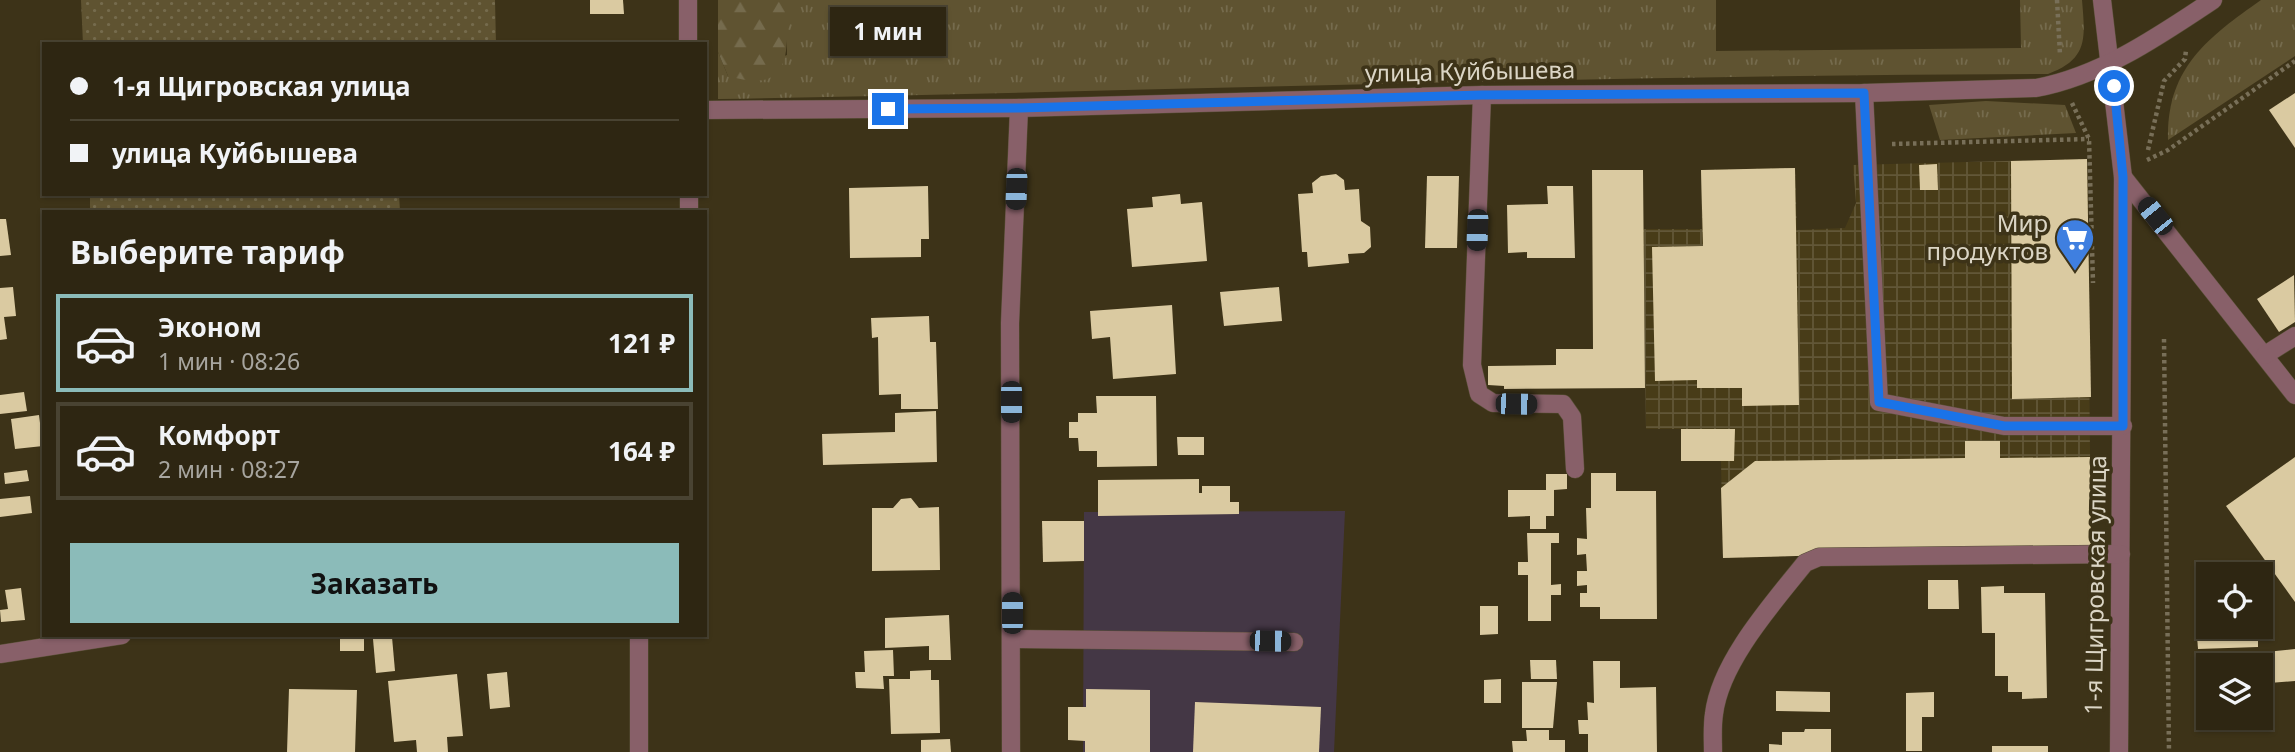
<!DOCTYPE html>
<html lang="ru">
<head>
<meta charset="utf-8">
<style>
	body { margin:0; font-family:"Noto Sans",sans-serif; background:#3a3220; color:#f1f3f6; height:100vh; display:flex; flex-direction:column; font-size:26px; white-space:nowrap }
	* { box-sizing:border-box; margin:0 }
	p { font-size:23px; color:#a7a59f }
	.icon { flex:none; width:38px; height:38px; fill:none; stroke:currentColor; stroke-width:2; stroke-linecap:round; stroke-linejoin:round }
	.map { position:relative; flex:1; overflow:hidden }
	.details { position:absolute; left:42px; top:210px; width:665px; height:427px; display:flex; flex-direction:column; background:#2e2612; border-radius:0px; box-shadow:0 2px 5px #0004,0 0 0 2px #494332 }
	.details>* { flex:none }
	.banner { position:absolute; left:42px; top:42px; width:665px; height:154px; border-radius:0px; box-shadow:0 2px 5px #0004,0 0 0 2px #494332; display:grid; align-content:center; height:154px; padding:0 28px; background:#2e2612 }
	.buttons { position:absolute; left:2196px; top:562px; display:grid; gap:14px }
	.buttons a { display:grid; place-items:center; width:77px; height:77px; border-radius:0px; background:#2e2612; box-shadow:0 2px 5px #0004,0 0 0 2px #494332; font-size:35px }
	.end { position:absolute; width:32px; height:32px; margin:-16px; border:9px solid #1a73e8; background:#fff; box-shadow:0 0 0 4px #fff }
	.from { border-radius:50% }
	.bubble { position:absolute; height:49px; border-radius:0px; background:#2e2612; box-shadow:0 2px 5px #0004,0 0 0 2px #494332; font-size:23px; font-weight:700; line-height:49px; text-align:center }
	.car { position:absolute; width:21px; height:42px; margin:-21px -10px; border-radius:9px; box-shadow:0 0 5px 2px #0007; background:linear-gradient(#222 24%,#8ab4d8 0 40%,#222 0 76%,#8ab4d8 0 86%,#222 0) }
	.banner b { display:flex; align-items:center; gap:24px; height:66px; font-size:26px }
	.banner b+b { border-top:2px solid #494332 }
	.banner i { width:18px; height:18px; background:#f1f3f6 }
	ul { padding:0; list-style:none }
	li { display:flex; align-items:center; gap:21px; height:98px; margin:0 14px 10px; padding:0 14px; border:4px solid #494332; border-radius:0px }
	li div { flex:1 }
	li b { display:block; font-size:26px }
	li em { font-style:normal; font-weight:700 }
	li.current { border-color:#8bbbb9 }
	li>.icon { width:63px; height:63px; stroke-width:1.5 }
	h2 { padding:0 28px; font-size:32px; line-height:84px }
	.button { display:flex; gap:14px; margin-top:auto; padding:14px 28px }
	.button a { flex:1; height:80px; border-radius:0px; background:#8bbbb9; color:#111; font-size:28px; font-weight:700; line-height:80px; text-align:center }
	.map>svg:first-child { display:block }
	.commercial { fill:#443745 }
	.industrial { fill:url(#industrial-grid) }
	.grass { fill:url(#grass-tufts) }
	.forest { fill:url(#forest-firs) }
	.garden { fill:url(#garden-dots) }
	.building { fill:#dacaa1 }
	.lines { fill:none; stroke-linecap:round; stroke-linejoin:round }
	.minor-casing { stroke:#595037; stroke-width:19 }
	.path { stroke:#786f58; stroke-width:4.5; stroke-dasharray:3.5 3.5; stroke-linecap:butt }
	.minor { stroke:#886069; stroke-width:18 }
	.route { stroke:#1a73e8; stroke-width:9 }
	.labels { text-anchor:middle; stroke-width:7; stroke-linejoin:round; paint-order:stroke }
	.street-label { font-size:24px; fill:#dbd5c5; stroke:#3d3318 }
	.poi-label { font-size:24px; fill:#dbd5c5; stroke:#3d3318; text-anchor:end }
</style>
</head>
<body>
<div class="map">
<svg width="2295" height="752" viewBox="0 0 2295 752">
	<defs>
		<pattern id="industrial-grid" width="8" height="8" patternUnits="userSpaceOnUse" patternTransform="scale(1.75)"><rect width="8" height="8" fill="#483c18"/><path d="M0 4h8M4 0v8" fill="none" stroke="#625738"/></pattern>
		<pattern id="grass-tufts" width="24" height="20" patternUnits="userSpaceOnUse" patternTransform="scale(1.75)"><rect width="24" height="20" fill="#5f5331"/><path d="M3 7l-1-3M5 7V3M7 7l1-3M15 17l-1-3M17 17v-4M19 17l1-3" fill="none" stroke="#756b4d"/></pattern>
		<pattern id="forest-firs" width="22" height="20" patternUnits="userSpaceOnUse" patternTransform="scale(1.75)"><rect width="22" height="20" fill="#5f5331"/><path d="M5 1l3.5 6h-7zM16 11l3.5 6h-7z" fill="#756b4d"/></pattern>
		<pattern id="garden-dots" width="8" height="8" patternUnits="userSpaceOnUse" patternTransform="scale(1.75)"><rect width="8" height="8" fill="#5f5331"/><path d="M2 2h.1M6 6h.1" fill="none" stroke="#756b4d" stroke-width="1.8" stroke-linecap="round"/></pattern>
	</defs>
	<rect width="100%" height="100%" fill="#3d3318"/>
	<!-- commercial -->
	<polygon class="commercial" points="1345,511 1334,752 1083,752 1084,512"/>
	<!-- industrial -->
	<polygon class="industrial" points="2087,159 2091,548 1723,558 1721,461 1681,461 1681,429 1646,429 1643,229 1702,229 1701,170 1795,168 1797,230 1845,228 1856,203 1853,165"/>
	<!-- grass -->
	<g class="grass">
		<path d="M787 0H1716V51L2021 48 2020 0H2082C2085 37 2089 59 2048 74 1605 75 1162 91 718 99V52L728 76 787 55Z"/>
		<path d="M2261 0H2295V56L2168 140C2166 69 2207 38 2261 0Z"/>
		<polygon points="1986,101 2065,105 2076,133 1940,140 1929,105"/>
	</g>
	<!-- forest -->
	<path class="forest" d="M718 0H787C787 49 795 96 728 76L718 52Z"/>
	<!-- garden -->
	<g class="garden">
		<polygon points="81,0 495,0 496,44 83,44"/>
		<polygon points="90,194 399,194 400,212 90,212"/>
	</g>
	<!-- building -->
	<g class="building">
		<polygon points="590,0 623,0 624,14 590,14"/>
		<polygon points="2295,93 2295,148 2269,110"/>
		<polygon points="2087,159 2091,397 2012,399 2011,161"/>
		<polygon points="1937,164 1938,190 1920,190 1919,165"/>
		<polygon points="1795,168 1799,405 1742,406 1742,388 1697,388 1697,380 1655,381 1652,247 1703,246 1701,170"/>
		<polygon points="1592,170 1643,170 1645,388 1504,389 1504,386 1488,385 1488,366 1556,365 1556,349 1593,349"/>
		<polygon points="1336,174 1344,180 1345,190 1359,189 1361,221 1370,227 1371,247 1364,253 1348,254 1349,263 1308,267 1307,252 1302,252 1298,194 1313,193 1312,183 1321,176"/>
		<polygon points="1427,176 1459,176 1457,248 1425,248"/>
		<polygon points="928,186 929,239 921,239 921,257 850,258 849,188"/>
		<polygon points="1547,186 1573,186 1575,258 1527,258 1527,252 1508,253 1507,205 1548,204"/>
		<polygon points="1180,194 1181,204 1202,202 1207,261 1132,267 1127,209 1153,207 1152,197"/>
		<polygon points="0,219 6,219 11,255 0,256"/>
		<polygon points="2294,275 2295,322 2279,332 2257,299"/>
		<polygon points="13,287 16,316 4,317 7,339 0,340 0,288"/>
		<polygon points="1279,287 1282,321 1224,326 1220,292"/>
		<polygon points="1172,305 1176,374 1113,379 1110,337 1092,339 1090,311"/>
		<polygon points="929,316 930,342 936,342 938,409 901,409 901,394 879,395 878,337 872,338 871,318"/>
		<polygon points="24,392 27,411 0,414 0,395"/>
		<polygon points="1096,396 1156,396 1157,466 1097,467 1097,451 1079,451 1078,438 1069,438 1069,422 1078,422 1078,413 1097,413"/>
		<polygon points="936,411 937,462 823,465 822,434 895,432 895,413"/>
		<polygon points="39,415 43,446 15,449 11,419"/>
		<polygon points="1681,429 1735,429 1734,461 1681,461"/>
		<polygon points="1177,437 1204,437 1204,455 1178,455"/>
		<polygon points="1965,441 2000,441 2000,458 2090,457 2091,548 1723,558 1721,488 1755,461 1965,458"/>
		<polygon points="2295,457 2295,602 2226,506"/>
		<polygon points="27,470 29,481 5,484 4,473"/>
		<polygon points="1591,473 1616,473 1616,491 1656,491 1657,619 1600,619 1600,607 1580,607 1580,593 1587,593 1587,585 1577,586 1577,571 1587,571 1586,554 1577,555 1577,538 1587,539 1586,508 1591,508"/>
		<polygon points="1546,474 1567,474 1567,489 1554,490 1554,516 1546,516 1546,529 1530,529 1530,516 1508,517 1508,490 1546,490"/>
		<polygon points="1199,479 1199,493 1202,493 1202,486 1230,486 1230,502 1239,502 1239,514 1098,516 1098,480"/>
		<polygon points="30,496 32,513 0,517 0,499"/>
		<polygon points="911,498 919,508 939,507 940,570 872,571 872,508 893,508 901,499"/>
		<polygon points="1042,521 1084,521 1084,561 1043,562"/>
		<polygon points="1527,533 1559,533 1559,543 1551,543 1551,585 1561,584 1561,595 1551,595 1551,621 1528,621 1528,575 1518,575 1518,562 1528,562"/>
		<polygon points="1928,580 1958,580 1959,609 1928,609"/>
		<polygon points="2004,586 2004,593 2045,593 2047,698 2022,699 2022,692 2008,692 2008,676 1995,676 1995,633 1982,633 1981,587"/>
		<polygon points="21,588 25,620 1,622 0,610 8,609 5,590"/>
		<polygon points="1480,606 1498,606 1498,634 1480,635"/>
		<polygon points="949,615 951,660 929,660 929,646 885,648 885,618"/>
		<polygon points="2258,634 2258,647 2198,649 2197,636"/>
		<rect x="340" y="635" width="24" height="16"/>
		<polygon points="392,637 395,671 376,673 373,639"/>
		<polygon points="2295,649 2295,681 2269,683 2266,652"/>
		<polygon points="893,650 894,676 883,676 884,689 856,688 855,672 865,672 864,651"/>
		<polygon points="2241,655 2241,665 2208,665 2208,711 2200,712 2198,656"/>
		<polygon points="1530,660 1556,660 1557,679 1531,679"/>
		<polygon points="1593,661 1620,661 1620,688 1656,687 1657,752 1588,752 1588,734 1579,734 1578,720 1588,720 1587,702 1594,703"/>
		<polygon points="931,670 931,680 939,680 940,733 891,734 889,679 910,679 910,671"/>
		<polygon points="507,672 510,707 490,709 487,674"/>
		<polygon points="457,674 463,736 447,737 448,752 417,752 416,740 394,742 388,681"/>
		<polygon points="1501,679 1501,703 1484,703 1484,680"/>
		<polygon points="1522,682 1557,682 1553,728 1522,728"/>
		<polygon points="289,689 357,690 355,752 287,752"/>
		<polygon points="1086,689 1150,690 1150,752 1085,752 1085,741 1068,740 1068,707 1086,707"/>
		<polygon points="1776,691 1830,692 1830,712 1776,711"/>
		<polygon points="1934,692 1934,717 1922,717 1922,751 1906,751 1906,693"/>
		<polygon points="1195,702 1321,707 1319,752 1193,752"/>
		<polygon points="1805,729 1831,729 1831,752 1769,752 1769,744 1782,745 1782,732 1804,732"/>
		<polygon points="1526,730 1549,730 1549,740 1565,740 1565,752 1513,752 1512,741 1527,741"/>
		<polygon points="950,739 951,752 921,752 921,740"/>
		<rect x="1992" y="746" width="56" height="6"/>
	</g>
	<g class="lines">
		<!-- minor casing -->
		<g class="minor-casing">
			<g id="minor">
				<polyline points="688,0 688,44"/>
				<polyline points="2102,0 2123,177 2119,752"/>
				<polyline points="1864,93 1879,402 2004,426 2123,426"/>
				<polyline points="1482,95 1472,365 1479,394 1493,403 1563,404 1572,417 1575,469"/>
				<path d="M705 110 1019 108 1482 95 1864 93 2036 88C2101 76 2159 36 2213 0"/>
				<polyline points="2123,177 2295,395"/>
				<polyline points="689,194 689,212"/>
				<polyline points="2265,355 2295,336"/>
				<polyline points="1012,639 1294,642"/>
				<polyline points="0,654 122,635"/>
				<polyline points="639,752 639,635"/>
				<polyline points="1011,752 1010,323 1019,108"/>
				<path d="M1713 752C1713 740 1712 726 1714 714 1720 662 1773 603 1805 563L1819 557 2121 554"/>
			</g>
		</g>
		<!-- path -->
		<g class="path">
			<polyline points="2057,0 2060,55"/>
			<polyline points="2072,103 2089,139 2093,283"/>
			<polyline points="1892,144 2089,139"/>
			<polyline points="2148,150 2164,81 2185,59 2186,50"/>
			<polyline points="2147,160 2168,150 2295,61"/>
			<polyline points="2164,339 2169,752"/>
		</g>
		<!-- minor -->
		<use href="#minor" class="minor"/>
	</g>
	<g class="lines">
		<!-- route -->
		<polyline class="route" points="888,109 1019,108 1482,95 1864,93 1879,402 2004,426 2123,426 2123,177 2114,86"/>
	</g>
	<!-- icons -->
	<defs>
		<g id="supermarket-pin" transform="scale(2.0125)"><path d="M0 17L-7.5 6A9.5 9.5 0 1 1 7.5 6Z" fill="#3f7fe0" stroke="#3d3318"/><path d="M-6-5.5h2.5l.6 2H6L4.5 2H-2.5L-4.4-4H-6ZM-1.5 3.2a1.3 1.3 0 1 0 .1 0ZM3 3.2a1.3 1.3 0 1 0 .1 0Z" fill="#fff"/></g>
	</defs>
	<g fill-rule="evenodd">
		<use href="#supermarket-pin" x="2075" y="238"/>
	</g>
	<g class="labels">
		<!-- street labels -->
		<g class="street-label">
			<text transform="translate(1470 72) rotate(-1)" y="8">улица Куйбышева</text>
			<text transform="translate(2096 585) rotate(-89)" y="8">1-я Щигровская улица</text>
		</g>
		<!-- poi labels -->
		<g class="poi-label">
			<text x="2048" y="232">Мир<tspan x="2048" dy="28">продуктов</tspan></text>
		</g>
	</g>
</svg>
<div class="buttons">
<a><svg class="icon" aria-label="locate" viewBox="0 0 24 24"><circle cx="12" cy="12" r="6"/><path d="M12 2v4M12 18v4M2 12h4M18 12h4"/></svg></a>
<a><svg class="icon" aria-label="layers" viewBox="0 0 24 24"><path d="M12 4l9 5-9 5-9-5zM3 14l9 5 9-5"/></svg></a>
</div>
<i class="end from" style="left:2114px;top:86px"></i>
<i class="end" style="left:888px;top:109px"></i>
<div class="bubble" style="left:830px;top:7px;width:116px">1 мин</div>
<i class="car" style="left:1016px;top:189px;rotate:182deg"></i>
<i class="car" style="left:2155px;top:216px;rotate:321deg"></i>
<i class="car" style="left:1477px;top:230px;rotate:182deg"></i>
<i class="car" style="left:1011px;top:402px;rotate:180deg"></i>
<i class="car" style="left:1516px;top:404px;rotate:91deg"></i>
<i class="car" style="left:1012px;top:613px;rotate:0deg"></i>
<i class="car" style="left:1270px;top:641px;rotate:91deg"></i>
<div class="banner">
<b><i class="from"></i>1-я Щигровская улица</b>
<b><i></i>улица Куйбышева</b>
</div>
<section class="details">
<h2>Выберите тариф</h2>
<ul>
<li class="current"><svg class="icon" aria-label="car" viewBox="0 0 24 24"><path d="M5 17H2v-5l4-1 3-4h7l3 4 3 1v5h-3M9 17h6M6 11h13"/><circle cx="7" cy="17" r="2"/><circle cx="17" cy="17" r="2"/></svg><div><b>Эконом</b><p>1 мин · 08:26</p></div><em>121 ₽</em></li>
<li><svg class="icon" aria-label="car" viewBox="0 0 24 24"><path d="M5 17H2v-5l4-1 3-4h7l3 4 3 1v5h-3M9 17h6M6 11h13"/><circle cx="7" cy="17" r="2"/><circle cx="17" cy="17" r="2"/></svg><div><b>Комфорт</b><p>2 мин · 08:27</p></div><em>164 ₽</em></li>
</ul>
<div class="button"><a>Заказать</a></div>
</section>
</div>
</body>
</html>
